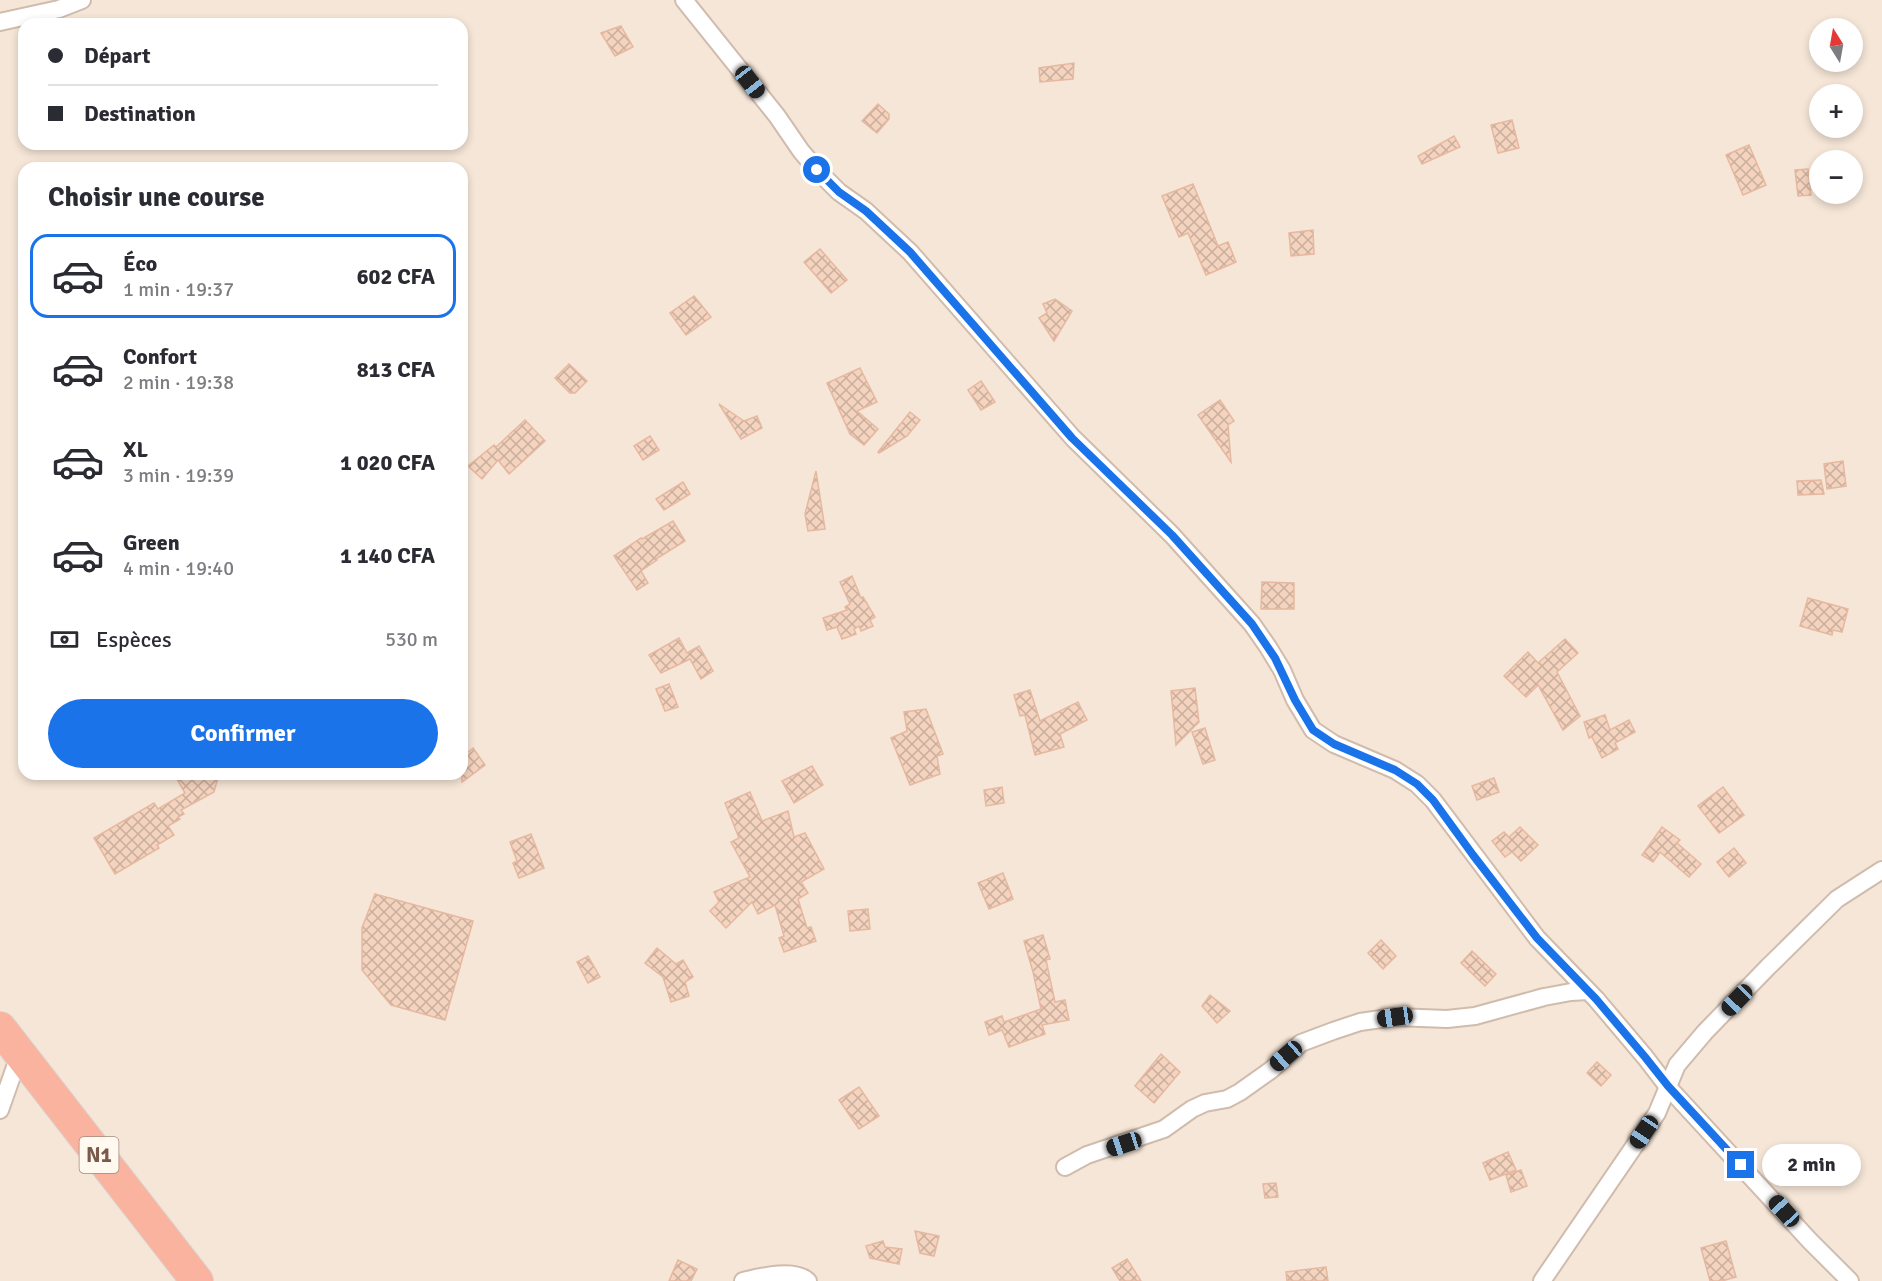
<!DOCTYPE html>
<html lang="fr">
<head>
<meta charset="utf-8">
<style>
	body { margin:0; font-family:Signika,sans-serif; background:#f2f2f3; color:#2b2b33; height:100vh; display:flex; flex-direction:column; font-size:22px; white-space:nowrap }
	* { box-sizing:border-box; margin:0 }
	p { font-size:20px; color:#7c7c81 }
	.icon { flex:none; width:33px; height:33px; fill:none; stroke:currentColor; stroke-width:2; stroke-linecap:round; stroke-linejoin:round }
	.map { position:relative; flex:1; overflow:hidden }
	.side { position:absolute; left:18px; top:162px; width:450px; height:618px; display:flex; flex-direction:column; background:#fff; border-radius:18px; box-shadow:0 3px 9px #0003 }
	.side>* { flex:none }
	.guide { position:absolute; left:18px; top:18px; width:450px; height:132px; border-radius:18px; box-shadow:0 3px 9px #0003; display:grid; align-content:center; height:132px; padding:0 30px; background:#fff }
	.needle { width:39px; rotate:349deg }
	.fabs { position:absolute; left:1809px; top:18px; display:grid; gap:12px }
	.fabs a { display:grid; place-items:center; width:54px; height:54px; border-radius:50%; background:#fff; box-shadow:0 3px 9px #0003; font-size:30px }
	.end { position:absolute; width:27px; height:27px; margin:-14px; border:8px solid #1a73e8; background:#fff; box-shadow:0 0 0 3px #fff }
	.from { border-radius:50% }
	.bubble { position:absolute; height:42px; border-radius:21px; background:#fff; box-shadow:0 3px 9px #0003; font-size:20px; font-weight:700; line-height:42px; text-align:center }
	.car { position:absolute; width:18px; height:36px; margin:-18px -9px; border-radius:8px; box-shadow:0 0 4px 2px #0007; background:linear-gradient(#222 24%,#8ab4d8 0 40%,#222 0 76%,#8ab4d8 0 86%,#222 0) }
	.guide b { display:flex; align-items:center; gap:21px; height:57px; font-size:22px }
	.guide b+b { border-top:2px solid #e1e1e2 }
	.guide i { width:15px; height:15px; background:#2b2b33 }
	ul { padding:0; list-style:none }
	li { display:flex; align-items:center; gap:18px; height:84px; margin:0 12px 9px; padding:0 18px; border:3px solid transparent; border-radius:18px }
	li div { flex:1 }
	li b { display:block; font-size:22px }
	li em { font-style:normal; font-weight:700 }
	li.selected { border-color:#1a73e8 }
	li>.icon { width:54px; height:54px; stroke-width:1.5 }
	h2 { padding:0 30px; font-size:27px; line-height:72px }
	.pay { display:flex; align-items:center; gap:15px; height:66px; padding:0 30px; font-size:22px }
	.pay p { margin-inline-start:auto }
	.primary-button { display:flex; gap:12px; margin-top:auto; padding:12px 30px }
	.primary-button a { flex:1; height:69px; border-radius:36px; background:#1a73e8; color:#fff; font-size:24px; font-weight:700; line-height:69px; text-align:center }
	.map>svg:first-child { display:block }
	.residential { fill:#f5e6d7; fill-rule:evenodd }
	.building { fill:url(#building-cross-hatch); stroke:#e7b89f; stroke-width:1.5 }
	.lines { fill:none; stroke-linecap:round; stroke-linejoin:round }
	.street-casing { stroke:#d0bcad; stroke-width:20 }
	.highway-casing { stroke:#dcd4d0; stroke-width:34 }
	.street { stroke:#fff; stroke-width:16 }
	.highway { stroke:#f9b39e; stroke-width:32 }
	.route { stroke:#1a73e8; stroke-width:8 }
	.labels { text-anchor:middle; stroke-width:6; stroke-linejoin:round; paint-order:stroke }
	.shield { fill:#fff9f0; stroke:#a18a7c; stroke-width:1.5 }
	.shield-label { font-size:21px; font-weight:bold; fill:#795a4b }
</style>
</head>
<body>
<div class="map">
<svg width="1882" height="1281" viewBox="0 0 1882 1281">
	<defs>
		<pattern id="building-cross-hatch" width="8" height="8" patternUnits="userSpaceOnUse" patternTransform="scale(1.5)"><rect width="8" height="8" fill="#f4d3bf"/><path d="M0 0l8 8M0 8l8-8" fill="none" stroke="#caae9d"/></pattern>
	</defs>
	<rect width="100%" height="100%" fill="#fdf5e9"/>
	<!-- residential -->
	<path class="residential" d="M0 0H1882V1281H0ZM24 24H462V144H24ZM1820 28H1852V62H1820ZM1820 94H1852V128H1820ZM1820 160H1852V194H1820ZM24 168H462V774H24Z"/>
	<!-- building -->
	<g class="building">
		<polygon points="621,26 633,47 615,56 601,33"/>
		<polygon points="1074,63 1073,79 1040,82 1039,68"/>
		<polygon points="878,104 889,114 889,119 877,133 862,121"/>
		<polygon points="1512,120 1519,148 1498,153 1491,125"/>
		<polygon points="1454,136 1460,147 1422,164 1418,156"/>
		<polygon points="1749,145 1766,185 1743,195 1726,155"/>
		<polygon points="1808,169 1811,195 1798,196 1795,170"/>
		<polygon points="1193,184 1218,246 1228,242 1236,262 1206,275 1188,233 1179,237 1162,196"/>
		<polygon points="1313,230 1314,254 1291,256 1289,233"/>
		<polygon points="820,249 847,280 831,293 804,262"/>
		<polygon points="694,296 711,317 686,335 670,313"/>
		<polygon points="1055,299 1072,311 1054,341 1039,318 1047,313 1043,304"/>
		<polygon points="569,364 587,381 575,393 570,393 555,378"/>
		<polygon points="860,368 877,402 857,411 878,429 864,445 850,434 827,383"/>
		<polygon points="981,381 995,402 981,410 968,390"/>
		<polygon points="1220,400 1234,421 1228,425 1231,462 1198,415"/>
		<polygon points="719,404 744,421 757,416 762,428 741,439"/>
		<polygon points="910,412 920,420 907,436 879,453 878,452"/>
		<polygon points="525,420 545,441 509,474 498,460 482,479 468,466 494,445 496,447"/>
		<polygon points="650,436 659,450 643,460 634,446"/>
		<polygon points="1843,461 1846,486 1827,489 1824,464"/>
		<polygon points="816,471 825,529 808,531 805,514"/>
		<polygon points="1821,480 1824,494 1798,495 1797,481"/>
		<polygon points="683,482 690,494 664,510 656,499"/>
		<polygon points="673,521 685,541 656,559 657,560 641,571 648,583 637,590 614,556 641,538 642,539"/>
		<polygon points="852,576 861,598 863,597 875,617 870,620 873,626 861,631 859,626 854,629 856,634 842,639 837,627 827,630 823,618 847,610 845,607 850,604 840,582"/>
		<polygon points="1262,582 1294,583 1294,609 1261,609"/>
		<polygon points="1808,598 1848,609 1842,632 1833,630 1832,635 1800,626"/>
		<polygon points="679,638 687,653 699,646 713,671 701,679 690,659 661,673 649,655"/>
		<polygon points="1565,639 1578,653 1557,672 1580,716 1563,730 1538,685 1526,697 1504,676 1528,652 1538,663"/>
		<polygon points="669,684 678,707 665,711 656,689"/>
		<polygon points="1195,688 1199,722 1176,745 1171,691"/>
		<polygon points="1030,690 1040,721 1078,702 1087,720 1060,734 1064,747 1035,755 1025,715 1020,716 1014,695"/>
		<polygon points="926,709 943,754 937,756 940,774 910,785 891,738 907,731 904,712"/>
		<polygon points="1605,715 1610,730 1629,720 1635,732 1615,743 1618,749 1602,758 1592,737 1589,738 1584,722"/>
		<polygon points="1205,728 1215,760 1203,764 1192,732"/>
		<polygon points="473,748 485,765 462,782 462,757"/>
		<polygon points="812,766 823,785 794,803 782,781"/>
		<polygon points="174,774 219,774 214,792 181,810 184,814 178,817 180,819 168,826 174,835 157,845 159,848 115,874 94,838 154,803 158,809 185,793"/>
		<polygon points="1494,778 1499,792 1477,800 1472,786"/>
		<polygon points="1002,787 1004,803 986,806 984,790"/>
		<polygon points="1723,787 1744,815 1719,833 1698,806"/>
		<polygon points="750,792 762,821 788,811 794,837 805,833 824,869 801,882 808,893 798,899 807,928 811,927 816,941 784,952 779,938 784,936 775,905 758,914 752,902 726,928 710,911 719,902 714,892 750,877 731,842 739,838 725,803"/>
		<polygon points="1520,827 1538,845 1521,861 1512,852 1505,857 1492,841 1504,832 1509,837"/>
		<polygon points="1662,827 1680,840 1677,843 1701,864 1689,877 1660,852 1653,862 1642,855"/>
		<polygon points="531,834 544,868 519,878 513,863 517,861 510,842"/>
		<polygon points="1734,848 1746,863 1729,877 1717,862"/>
		<polygon points="1003,873 1013,899 989,909 978,883"/>
		<polygon points="375,894 473,921 445,1020 391,1005 362,970 362,928"/>
		<polygon points="868,909 870,929 850,931 848,911"/>
		<polygon points="1043,935 1050,959 1046,960 1055,1002 1065,1000 1069,1020 1042,1025 1045,1034 1009,1047 1002,1030 989,1035 985,1022 1002,1016 1004,1022 1041,1009 1033,972 1024,941"/>
		<polygon points="1381,940 1396,956 1383,969 1368,953"/>
		<polygon points="657,948 676,964 683,960 693,977 685,982 689,996 671,1002 663,977 645,963"/>
		<polygon points="1472,951 1496,974 1485,986 1461,963"/>
		<polygon points="588,956 600,977 588,983 577,962"/>
		<polygon points="1210,995 1230,1011 1217,1023 1202,1006"/>
		<polygon points="1161,1054 1180,1072 1154,1103 1135,1086"/>
		<polygon points="1597,1062 1611,1075 1601,1086 1587,1073"/>
		<polygon points="859,1087 879,1116 859,1129 839,1100"/>
		<polygon points="1508,1152 1516,1170 1490,1180 1483,1163"/>
		<polygon points="1521,1170 1527,1186 1511,1192 1506,1175"/>
		<polygon points="1276,1183 1278,1197 1265,1198 1263,1184"/>
		<polygon points="915,1231 939,1236 934,1256 920,1253"/>
		<polygon points="883,1241 885,1247 902,1249 899,1264 870,1258 866,1246"/>
		<polygon points="1726,1241 1736,1277 1722,1281 1710,1281 1701,1248"/>
		<polygon points="1127,1259 1141,1281 1120,1281 1112,1268"/>
		<polygon points="678,1260 697,1269 691,1281 669,1281"/>
		<polygon points="1326,1267 1328,1281 1287,1281 1286,1272"/>
	</g>
	<g class="lines">
		<!-- street casing -->
		<g class="street-casing">
			<g id="street">
				<polyline points="684,0 777,116 801,151 817,170 839,192 866,211 910,252 1073,438 1172,535 1252,624 1268,647 1282,670 1295,700 1313,730 1334,744 1395,770 1417,784 1433,800 1537,938 1596,999 1645,1057 1668,1087 1810,1241 1850,1281"/>
				<polyline points="0,22 59,9 82,0"/>
				<polyline points="0,1110 20,1053"/>
				<polyline points="1065,1167 1087,1155 1164,1129 1192,1109 1205,1103 1227,1099 1240,1092 1271,1070 1301,1043 1333,1031 1360,1022 1395,1017 1447,1019 1475,1016 1544,997 1571,992 1588,991"/>
				<path d="M743 1281C760 1277 794 1268 808 1281"/>
				<polyline points="1542,1281 1657,1113 1677,1065 1705,1032 1768,967 1837,899 1882,870"/>
			</g>
		</g>
		<!-- highway casing -->
		<g class="highway-casing">
			<polyline id="highway" points="0,1028 197,1281"/>
		</g>
		<!-- street -->
		<use href="#street" class="street"/>
		<!-- highway -->
		<use href="#highway" class="highway"/>
	</g>
	<g class="lines">
		<!-- route -->
		<polyline class="route" points="817,170 839,192 866,211 910,252 1072,438 1172,535 1252,624 1275,658 1295,700 1313,730 1334,744 1395,770 1417,784 1433,800 1473,855 1537,938 1596,999 1645,1057 1668,1086 1741,1165"/>
	</g>
	<g class="labels">
		<!-- shield labels -->
		<rect class="shield" x="79.5" y="1137" width="39" height="36" rx="4.5"/>
		<g class="shield-label">
			<text x="99" y="1162">N1</text>
		</g>
	</g>
</svg>
<div class="fabs">
<a><svg class="needle" viewBox="-14 -14 28 28"><path d="M0-13l5 13h-10z" fill="#e53935"/><path d="M0 13l5-13h-10z" fill="#7c7c81"/></svg></a>
<a>+</a>
<a>−</a>
</div>
<i class="end from" style="left:817px;top:170px"></i>
<i class="end" style="left:1741px;top:1165px"></i>
<div class="bubble" style="left:1762px;top:1144px;width:99px">2 min</div>
<i class="car" style="left:750px;top:82px;rotate:142deg"></i>
<i class="car" style="left:1737px;top:1000px;rotate:224deg"></i>
<i class="car" style="left:1395px;top:1017px;rotate:262deg"></i>
<i class="car" style="left:1286px;top:1056px;rotate:229deg"></i>
<i class="car" style="left:1644px;top:1132px;rotate:214deg"></i>
<i class="car" style="left:1124px;top:1144px;rotate:252deg"></i>
<i class="car" style="left:1784px;top:1211px;rotate:318deg"></i>
<div class="guide">
<b><i class="from"></i>Départ</b>
<b><i></i>Destination</b>
</div>
<section class="side">
<h2>Choisir une course</h2>
<ul>
<li class="selected"><svg class="icon" aria-label="car" viewBox="0 0 24 24"><path d="M5 17H2v-5l4-1 3-4h7l3 4 3 1v5h-3M9 17h6M6 11h13"/><circle cx="7" cy="17" r="2"/><circle cx="17" cy="17" r="2"/></svg><div><b>Éco</b><p>1 min · 19:37</p></div><em>602 CFA</em></li>
<li><svg class="icon" aria-label="car" viewBox="0 0 24 24"><path d="M5 17H2v-5l4-1 3-4h7l3 4 3 1v5h-3M9 17h6M6 11h13"/><circle cx="7" cy="17" r="2"/><circle cx="17" cy="17" r="2"/></svg><div><b>Confort</b><p>2 min · 19:38</p></div><em>813 CFA</em></li>
<li><svg class="icon" aria-label="car" viewBox="0 0 24 24"><path d="M5 17H2v-5l4-1 3-4h7l3 4 3 1v5h-3M9 17h6M6 11h13"/><circle cx="7" cy="17" r="2"/><circle cx="17" cy="17" r="2"/></svg><div><b>XL</b><p>3 min · 19:39</p></div><em>1 020 CFA</em></li>
<li><svg class="icon" aria-label="car" viewBox="0 0 24 24"><path d="M5 17H2v-5l4-1 3-4h7l3 4 3 1v5h-3M9 17h6M6 11h13"/><circle cx="7" cy="17" r="2"/><circle cx="17" cy="17" r="2"/></svg><div><b>Green</b><p>4 min · 19:40</p></div><em>1 140 CFA</em></li>
</ul>
<div class="pay"><svg class="icon" aria-label="cash" viewBox="0 0 24 24"><path d="M3 7h18v10H3z"/><circle cx="12" cy="12" r="2"/></svg>Espèces<p>530 m</p></div>
<div class="primary-button"><a>Confirmer</a></div>
</section>
</div>
</body>
</html>
